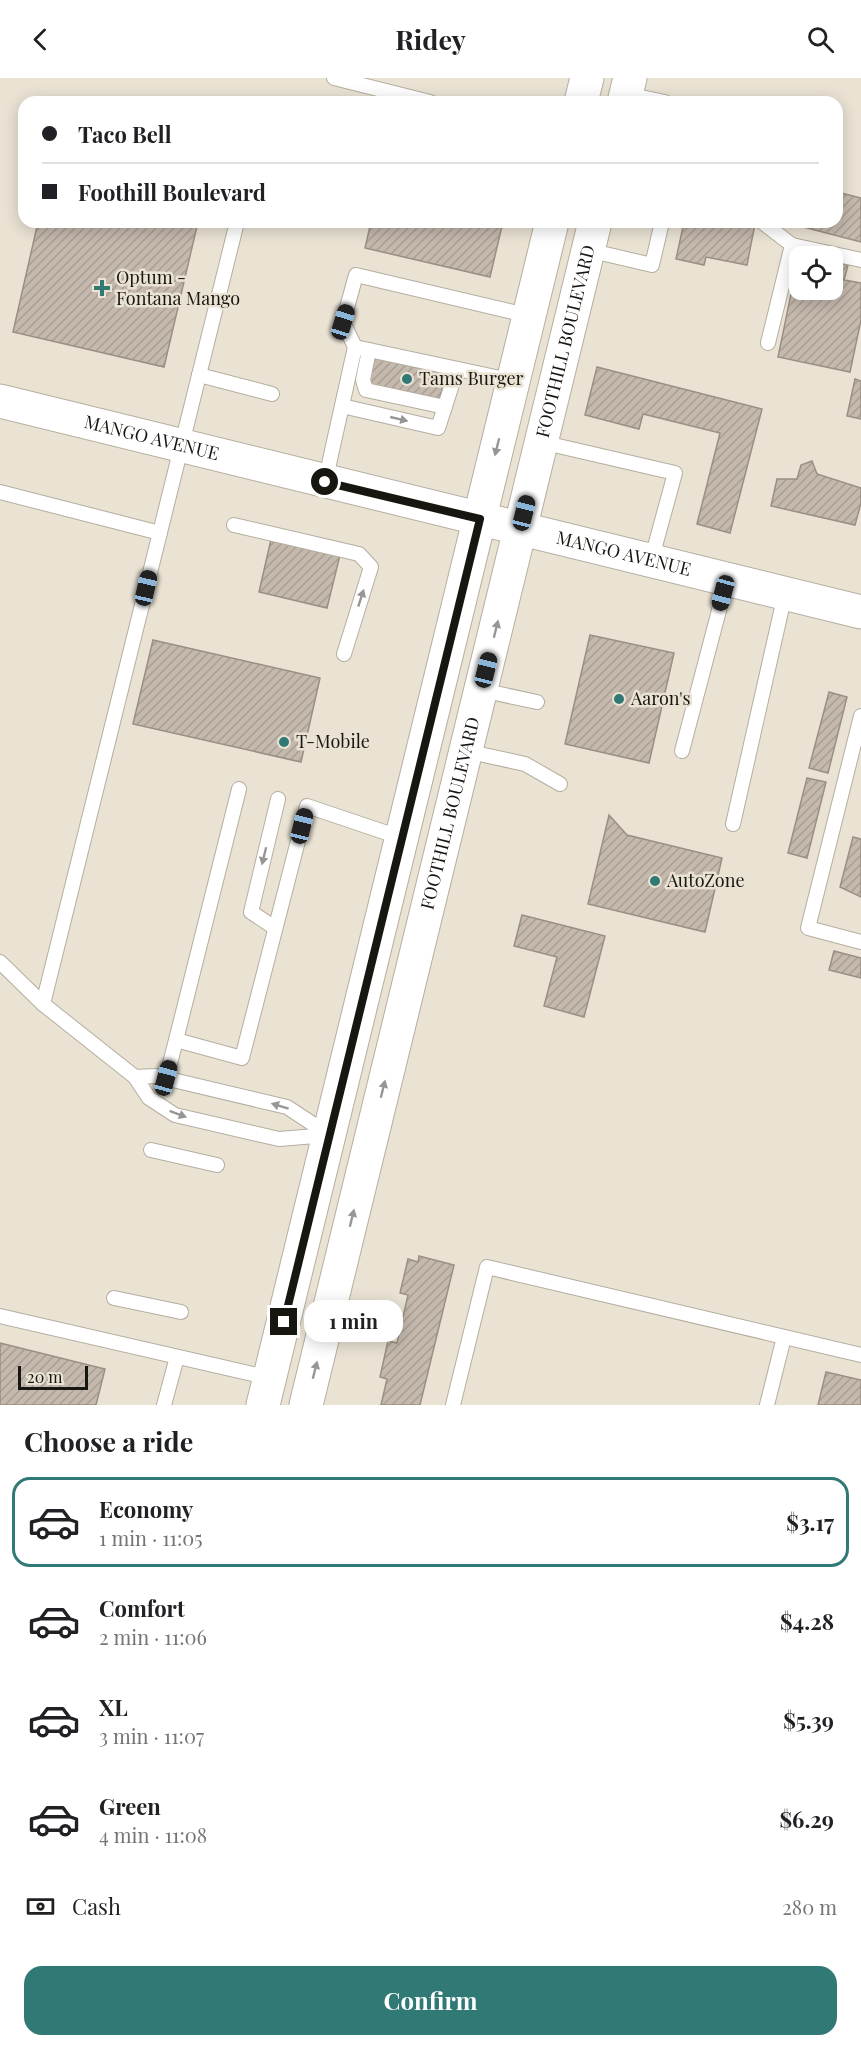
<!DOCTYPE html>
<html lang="en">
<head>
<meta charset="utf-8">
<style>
	body { margin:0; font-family:"Playfair Display",serif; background:#f2f2f2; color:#202124; height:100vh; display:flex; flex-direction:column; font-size:22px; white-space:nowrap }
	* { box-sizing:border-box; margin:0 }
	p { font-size:20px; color:#757577 }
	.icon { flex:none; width:33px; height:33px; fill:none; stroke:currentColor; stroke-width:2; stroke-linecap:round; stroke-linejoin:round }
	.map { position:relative; height:1327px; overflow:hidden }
	.sheet { display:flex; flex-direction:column; background:#fff; flex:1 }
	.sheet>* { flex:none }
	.top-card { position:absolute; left:18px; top:18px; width:825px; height:132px; border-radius:18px; box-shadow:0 3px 15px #0003; display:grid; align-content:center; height:132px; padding:0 24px; background:#fff }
	.buttons { position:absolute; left:789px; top:168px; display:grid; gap:12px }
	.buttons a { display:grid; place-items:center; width:54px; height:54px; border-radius:12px; background:#fff; box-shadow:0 3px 15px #0003; font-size:30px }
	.scale { position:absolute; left:18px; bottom:15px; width:70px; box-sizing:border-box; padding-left:6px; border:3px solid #181611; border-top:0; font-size:16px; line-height:21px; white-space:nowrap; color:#181611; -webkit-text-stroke:4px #eae3d4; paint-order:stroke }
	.end { position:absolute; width:27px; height:27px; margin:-14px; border:8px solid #181611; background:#fff; box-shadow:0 0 0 3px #fff }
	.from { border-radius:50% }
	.bubble { position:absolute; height:42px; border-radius:18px; background:#fff; box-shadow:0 3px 15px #0003; font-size:20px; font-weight:700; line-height:42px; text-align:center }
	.car { position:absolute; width:18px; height:36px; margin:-18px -9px; border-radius:8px; box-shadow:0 0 4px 2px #0007; background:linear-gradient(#222 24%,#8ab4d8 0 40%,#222 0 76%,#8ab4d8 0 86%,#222 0) }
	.top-card b { display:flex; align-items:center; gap:21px; height:57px; font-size:22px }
	.top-card b+b { border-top:2px solid #e0e0e0 }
	.top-card i { width:15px; height:15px; background:#202124 }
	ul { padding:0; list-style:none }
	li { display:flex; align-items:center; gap:18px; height:90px; margin:0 12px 9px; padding:0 12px; border:3px solid transparent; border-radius:18px }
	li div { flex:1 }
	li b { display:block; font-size:22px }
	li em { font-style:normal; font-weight:700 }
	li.current { border-color:#307975 }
	li>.icon { width:54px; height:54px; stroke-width:1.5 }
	h2 { padding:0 24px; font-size:27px; line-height:72px }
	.pay { display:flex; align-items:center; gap:15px; height:66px; padding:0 24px; font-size:22px }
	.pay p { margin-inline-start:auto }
	.primary-button { display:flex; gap:12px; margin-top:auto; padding:12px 24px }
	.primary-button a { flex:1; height:69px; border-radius:18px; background:#307975; color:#fff; font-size:24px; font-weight:700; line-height:69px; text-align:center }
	header { display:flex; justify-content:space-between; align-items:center; height:78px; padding:0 24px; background:#fff; font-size:27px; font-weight:700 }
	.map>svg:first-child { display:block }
	.building { fill:url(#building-hatch); stroke:#9a8f83; stroke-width:1.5 }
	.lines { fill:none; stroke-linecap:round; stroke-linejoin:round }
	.service-casing { stroke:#b5aea0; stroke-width:16 }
	.tertiary-casing { stroke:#b5aea0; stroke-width:35 }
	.primary-casing { stroke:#b5aea0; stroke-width:35 }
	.service { stroke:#fff; stroke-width:14 }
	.tertiary { stroke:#fff; stroke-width:33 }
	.primary { stroke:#fff; stroke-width:33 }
	.oneway { fill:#979694 }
	.route { stroke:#181611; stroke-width:8 }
	.poi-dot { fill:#307975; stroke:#eae3d4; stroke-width:2 }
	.labels { text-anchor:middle; stroke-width:5; stroke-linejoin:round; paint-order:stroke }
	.poi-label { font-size:18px; fill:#181611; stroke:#eae3d4; text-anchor:start }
	.street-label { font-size:18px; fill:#181611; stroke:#eae3d4 }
</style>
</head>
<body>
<header><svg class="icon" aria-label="back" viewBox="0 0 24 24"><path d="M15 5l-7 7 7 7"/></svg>Ridey<svg class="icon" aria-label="search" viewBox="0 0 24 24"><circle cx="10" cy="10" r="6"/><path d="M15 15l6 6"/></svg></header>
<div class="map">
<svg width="861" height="1327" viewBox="0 0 861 1327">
	<defs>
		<pattern id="building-hatch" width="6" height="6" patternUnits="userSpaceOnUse" patternTransform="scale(1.5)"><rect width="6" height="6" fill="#c5b9ad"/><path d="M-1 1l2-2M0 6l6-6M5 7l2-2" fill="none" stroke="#a89e94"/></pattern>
	</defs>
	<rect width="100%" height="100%" fill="#eae3d4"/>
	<!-- building -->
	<g class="building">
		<polygon points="837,114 861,120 861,164 784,144 837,144"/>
		<polygon points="38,144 198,144 164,289 13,254"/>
		<polygon points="371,144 486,144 502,148 490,199 365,170"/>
		<polygon points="684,144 755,146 747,187 706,179 704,187 676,181"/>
		<polygon points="799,177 805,178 800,178 800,212 832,212 832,184 848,187 844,202 861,205 861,242 850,294 778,279"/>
		<polygon points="375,275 447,293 438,327 366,309"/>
		<polygon points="597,289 762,331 730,455 697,446 720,355 643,336 639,351 585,337"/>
		<polygon points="855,301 861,303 861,341 847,338"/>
		<polygon points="812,383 817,396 861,410 861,425 855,447 771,428 777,401 797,401 801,387"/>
		<polygon points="272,457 341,473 327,530 259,514"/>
		<polygon points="590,557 674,575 649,685 565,666"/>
		<polygon points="153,562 320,600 301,684 133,646"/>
		<polygon points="829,614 847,619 828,695 809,690"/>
		<polygon points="807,700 826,704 807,780 788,775"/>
		<polygon points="609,737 627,757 722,780 705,854 588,826"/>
		<polygon points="853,759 861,761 861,819 840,809"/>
		<polygon points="522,837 605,858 584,939 544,928 557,879 514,868"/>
		<polygon points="834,873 861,880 861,900 829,892"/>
		<polygon points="419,1178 454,1187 420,1327 381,1327 387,1301 380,1299 388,1263 397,1265 408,1217 400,1215 408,1181 418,1184"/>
		<polygon points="0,1265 105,1291 96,1327 0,1327"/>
		<polygon points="826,1294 861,1302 861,1327 818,1327"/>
	</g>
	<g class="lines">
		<!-- service casing -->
		<g class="service-casing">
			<g id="service">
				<polyline points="334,0 430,24"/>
				<polyline points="626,16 665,24"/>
				<polyline points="762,144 792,167 768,265"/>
				<polyline points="792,167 861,182"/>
				<polyline points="588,172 652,187 662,144"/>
				<polyline points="355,269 514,303"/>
				<polyline points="369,272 363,302 366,312 445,329"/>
				<polyline points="199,297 272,316"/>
				<polyline points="342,328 438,350 457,291"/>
				<polyline points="541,364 675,395 651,483"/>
				<polyline points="325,404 355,269 343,244 356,197 530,238"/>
				<polyline points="0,414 160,455"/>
				<polyline points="234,447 359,476 371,489 344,576"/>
				<polyline points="481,612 537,624"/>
				<polyline points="861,638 808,850 861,864"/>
				<polyline points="466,673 525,686 560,706"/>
				<polyline points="682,673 727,502"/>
				<polyline points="733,746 785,516"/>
				<polyline points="275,850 251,834 278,721"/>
				<polyline points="0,884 43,926 135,999 149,1020 175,1037 279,1061 328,1057"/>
				<polyline points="43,926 237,144"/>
				<polyline points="176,962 239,711"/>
				<polyline points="135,999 156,998 287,1029 328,1056"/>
				<polyline points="166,1001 176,962 242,980 307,728 402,760"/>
				<polyline points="151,1072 217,1087"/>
				<polyline points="114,1220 181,1234"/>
				<polyline points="0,1238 270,1300"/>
				<polyline points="164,1327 177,1279"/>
				<polyline points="453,1327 487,1189 861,1277"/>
				<polyline points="767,1327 784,1259"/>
			</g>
		</g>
		<!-- tertiary casing -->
		<g class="tertiary-casing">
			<g id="tertiary">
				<path id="s1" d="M0 323 861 534"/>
			</g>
		</g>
		<!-- primary casing -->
		<g class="primary-casing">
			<g id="primary">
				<polyline points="581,24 587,0"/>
				<polyline points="624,24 630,0"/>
				<polyline points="263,1327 552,144"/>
				<path id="s2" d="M306 1327 595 144"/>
			</g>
		</g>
		<!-- service -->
		<use href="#service" class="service"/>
		<!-- tertiary -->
		<use href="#tertiary" class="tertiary"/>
		<!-- primary -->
		<use href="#primary" class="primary"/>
	</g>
	<!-- one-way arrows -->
	<defs><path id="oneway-solid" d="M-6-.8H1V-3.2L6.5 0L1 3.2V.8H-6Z" transform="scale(1.5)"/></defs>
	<g class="oneway">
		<use href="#oneway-solid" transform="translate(399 341) rotate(13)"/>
		<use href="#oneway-solid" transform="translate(497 369) rotate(104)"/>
		<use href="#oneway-solid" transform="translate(361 520) rotate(-72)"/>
		<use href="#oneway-solid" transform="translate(496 551) rotate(-76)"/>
		<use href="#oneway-solid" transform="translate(264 778) rotate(104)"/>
		<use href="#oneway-solid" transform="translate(383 1011) rotate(-76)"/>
		<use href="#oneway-solid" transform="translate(280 1028) rotate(-163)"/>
		<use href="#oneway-solid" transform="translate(178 1036) rotate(21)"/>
		<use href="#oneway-solid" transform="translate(352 1140) rotate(-76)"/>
		<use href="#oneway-solid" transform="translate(315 1292) rotate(-76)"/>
	</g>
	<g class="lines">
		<!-- route -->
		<polyline class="route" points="284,1244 480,441 325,404"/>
	</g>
	<!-- markers -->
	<g class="poi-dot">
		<path d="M99 201h6v6h6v6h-6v6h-6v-6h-6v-6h6z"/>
		<circle cx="407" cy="301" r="6"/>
		<circle cx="619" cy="621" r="6"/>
		<circle cx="284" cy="664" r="6"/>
		<circle cx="655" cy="803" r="6"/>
	</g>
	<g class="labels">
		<!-- poi labels -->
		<g class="poi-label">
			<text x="116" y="206">Optum -<tspan x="116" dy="21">Fontana Mango</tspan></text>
			<text x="419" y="307">Tams Burger</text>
			<text x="631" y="627">Aaron's</text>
			<text x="296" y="670">T-Mobile</text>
			<text x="667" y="809">AutoZone</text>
		</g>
		<!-- street labels -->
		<g class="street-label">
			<text dy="6" stroke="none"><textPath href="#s2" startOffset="1095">FOOTHILL BOULEVARD</textPath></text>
			<text dy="6" stroke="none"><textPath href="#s1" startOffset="156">MANGO AVENUE</textPath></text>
			<text dy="6" stroke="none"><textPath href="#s1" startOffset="642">MANGO AVENUE</textPath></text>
			<text dy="6" stroke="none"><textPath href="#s2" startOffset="609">FOOTHILL BOULEVARD</textPath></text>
		</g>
	</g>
</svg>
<div class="buttons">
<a><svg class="icon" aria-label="locate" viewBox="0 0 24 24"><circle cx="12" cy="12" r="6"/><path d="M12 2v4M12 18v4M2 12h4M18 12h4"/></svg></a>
</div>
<div class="scale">20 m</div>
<i class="end from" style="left:325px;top:404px"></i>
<i class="end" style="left:284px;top:1244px"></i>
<div class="bubble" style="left:304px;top:1222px;width:99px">1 min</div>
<i class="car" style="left:343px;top:244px;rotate:17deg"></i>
<i class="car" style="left:524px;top:435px;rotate:14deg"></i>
<i class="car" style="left:146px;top:510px;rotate:13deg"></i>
<i class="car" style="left:723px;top:515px;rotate:195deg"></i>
<i class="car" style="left:486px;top:592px;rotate:14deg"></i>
<i class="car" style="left:302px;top:748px;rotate:14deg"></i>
<i class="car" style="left:166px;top:1000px;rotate:15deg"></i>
<div class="top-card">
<b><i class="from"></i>Taco Bell</b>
<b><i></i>Foothill Boulevard</b>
</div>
</div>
<section class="sheet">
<h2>Choose a ride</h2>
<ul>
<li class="current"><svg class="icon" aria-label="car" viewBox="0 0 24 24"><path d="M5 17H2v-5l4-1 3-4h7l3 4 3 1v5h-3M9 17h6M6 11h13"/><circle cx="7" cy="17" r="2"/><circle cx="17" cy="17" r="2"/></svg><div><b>Economy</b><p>1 min · 11:05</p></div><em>$3.17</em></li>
<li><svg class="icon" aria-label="car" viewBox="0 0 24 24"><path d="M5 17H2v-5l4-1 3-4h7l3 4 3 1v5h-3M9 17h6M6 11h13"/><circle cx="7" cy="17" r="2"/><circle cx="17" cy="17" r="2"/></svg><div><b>Comfort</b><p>2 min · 11:06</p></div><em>$4.28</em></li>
<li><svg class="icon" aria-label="car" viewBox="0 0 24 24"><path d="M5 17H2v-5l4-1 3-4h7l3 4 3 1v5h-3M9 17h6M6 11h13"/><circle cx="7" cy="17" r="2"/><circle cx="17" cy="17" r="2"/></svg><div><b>XL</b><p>3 min · 11:07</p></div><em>$5.39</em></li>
<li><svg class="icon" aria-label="car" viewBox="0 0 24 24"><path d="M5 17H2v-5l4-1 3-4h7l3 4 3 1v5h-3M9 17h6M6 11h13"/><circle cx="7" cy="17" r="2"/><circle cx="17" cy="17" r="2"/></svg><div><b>Green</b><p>4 min · 11:08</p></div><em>$6.29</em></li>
</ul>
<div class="pay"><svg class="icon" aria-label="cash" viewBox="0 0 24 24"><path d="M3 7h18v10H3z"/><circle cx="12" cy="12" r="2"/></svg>Cash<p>280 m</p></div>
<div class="primary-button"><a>Confirm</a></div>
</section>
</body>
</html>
